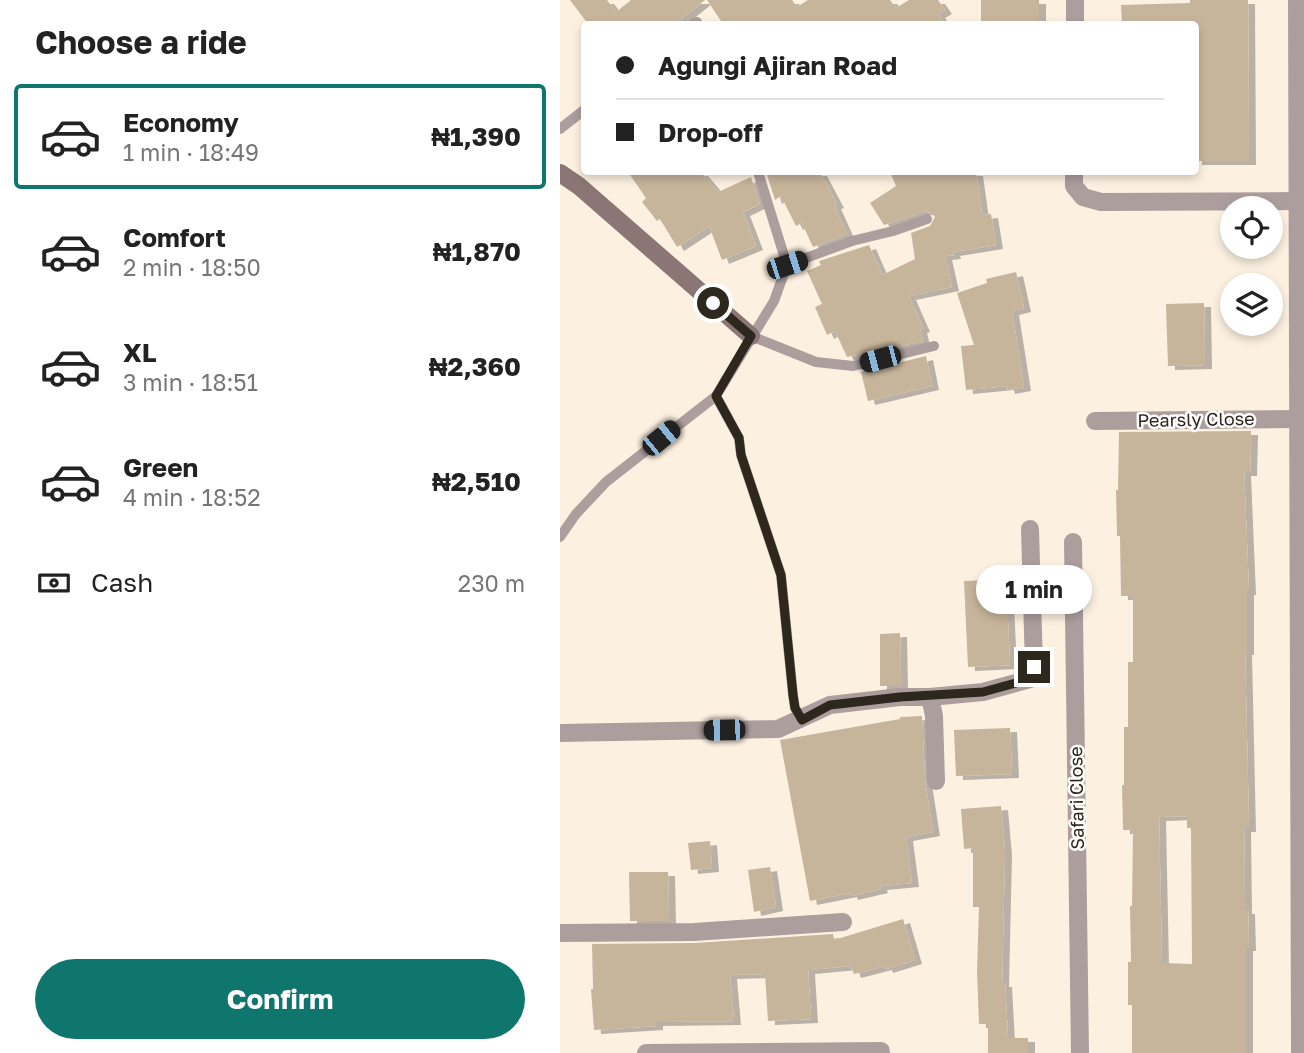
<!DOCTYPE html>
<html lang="en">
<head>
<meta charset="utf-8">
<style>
	body { margin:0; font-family:"Golos Text",sans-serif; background:#f2f2f2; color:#222; height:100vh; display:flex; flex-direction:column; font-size:26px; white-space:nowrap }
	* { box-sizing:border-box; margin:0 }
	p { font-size:23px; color:#767676 }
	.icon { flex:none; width:38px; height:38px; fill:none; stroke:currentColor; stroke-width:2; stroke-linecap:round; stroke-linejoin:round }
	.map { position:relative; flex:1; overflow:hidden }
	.panel { display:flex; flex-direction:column; background:#fff; width:560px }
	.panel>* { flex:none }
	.top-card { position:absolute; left:21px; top:21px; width:618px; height:154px; border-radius:7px; box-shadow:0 4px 10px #0003; display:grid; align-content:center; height:154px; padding:0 35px; background:#fff }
	.fabs { position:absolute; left:660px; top:196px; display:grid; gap:14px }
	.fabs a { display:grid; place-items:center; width:63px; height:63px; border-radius:50%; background:#fff; box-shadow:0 4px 10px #0003; font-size:35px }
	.end { position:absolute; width:32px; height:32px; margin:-16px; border:9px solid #2e271d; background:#fff; box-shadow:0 0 0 4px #fff }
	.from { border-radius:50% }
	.bubble { position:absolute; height:49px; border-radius:24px; background:#fff; box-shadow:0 4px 10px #0003; font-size:23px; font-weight:700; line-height:49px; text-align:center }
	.car { position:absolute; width:21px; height:42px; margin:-21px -10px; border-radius:9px; box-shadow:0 0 5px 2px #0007; background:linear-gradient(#222 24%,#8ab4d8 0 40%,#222 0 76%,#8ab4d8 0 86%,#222 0) }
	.top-card b { display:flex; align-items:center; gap:24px; height:66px; font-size:26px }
	.top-card b+b { border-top:2px solid #e0e0e0 }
	.top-card i { width:18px; height:18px; background:#222 }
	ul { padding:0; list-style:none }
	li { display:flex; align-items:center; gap:21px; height:105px; margin:0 14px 10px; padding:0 21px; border:4px solid transparent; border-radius:7px }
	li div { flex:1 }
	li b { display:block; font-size:26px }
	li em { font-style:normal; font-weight:700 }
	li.selected { border-color:#0f766e }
	li>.icon { width:63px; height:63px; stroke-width:1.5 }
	h2 { padding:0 35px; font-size:32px; line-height:84px }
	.pay { display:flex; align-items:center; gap:18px; height:77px; padding:0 35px; font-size:26px }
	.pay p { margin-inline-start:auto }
	.primary-button { display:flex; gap:14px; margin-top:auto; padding:14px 35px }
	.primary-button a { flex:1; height:80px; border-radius:42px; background:#0f766e; color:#fff; font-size:28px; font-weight:700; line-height:80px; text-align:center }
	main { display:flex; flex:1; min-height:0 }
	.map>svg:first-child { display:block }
	.building { fill:#c7b59b; fill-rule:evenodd; filter:url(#shadow) }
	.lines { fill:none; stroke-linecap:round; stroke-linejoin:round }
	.lane { stroke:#ad9e9e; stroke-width:10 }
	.street { stroke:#ad9e9e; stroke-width:18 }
	.secondary { stroke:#8b7575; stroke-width:18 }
	.route { stroke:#2e271d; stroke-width:9 }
	.labels { text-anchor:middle; stroke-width:5; stroke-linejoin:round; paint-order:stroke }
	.street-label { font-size:18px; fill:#2e271d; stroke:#fff }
</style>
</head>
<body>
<main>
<section class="panel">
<h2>Choose a ride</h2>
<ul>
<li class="selected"><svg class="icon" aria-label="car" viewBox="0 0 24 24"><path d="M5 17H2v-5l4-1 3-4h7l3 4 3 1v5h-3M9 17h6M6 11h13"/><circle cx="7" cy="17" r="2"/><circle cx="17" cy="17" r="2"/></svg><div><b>Economy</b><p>1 min · 18:49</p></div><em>₦1,390</em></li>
<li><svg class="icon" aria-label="car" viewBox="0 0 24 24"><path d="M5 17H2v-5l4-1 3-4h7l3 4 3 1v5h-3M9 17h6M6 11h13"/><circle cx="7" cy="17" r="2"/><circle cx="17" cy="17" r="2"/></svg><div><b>Comfort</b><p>2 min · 18:50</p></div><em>₦1,870</em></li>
<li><svg class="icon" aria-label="car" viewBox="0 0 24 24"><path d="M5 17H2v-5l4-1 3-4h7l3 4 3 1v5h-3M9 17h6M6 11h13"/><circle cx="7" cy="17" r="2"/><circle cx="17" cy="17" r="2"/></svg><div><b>XL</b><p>3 min · 18:51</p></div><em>₦2,360</em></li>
<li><svg class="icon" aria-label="car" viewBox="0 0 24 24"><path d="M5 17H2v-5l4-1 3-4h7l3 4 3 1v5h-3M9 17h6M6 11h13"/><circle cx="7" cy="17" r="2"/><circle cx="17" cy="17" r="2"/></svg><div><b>Green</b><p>4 min · 18:52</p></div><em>₦2,510</em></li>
</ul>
<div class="pay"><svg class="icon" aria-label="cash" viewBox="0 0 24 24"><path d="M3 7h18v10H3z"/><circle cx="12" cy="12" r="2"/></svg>Cash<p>230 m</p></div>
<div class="primary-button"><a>Confirm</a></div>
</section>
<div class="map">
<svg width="744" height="1053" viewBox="0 0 744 1053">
	<defs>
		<filter id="shadow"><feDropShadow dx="7" dy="4" stdDeviation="0" flood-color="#0004"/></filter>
	</defs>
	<rect width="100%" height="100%" fill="#fcf1e1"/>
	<!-- building -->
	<g class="building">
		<polygon points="10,0 47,0 56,12 71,0 145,0 115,24 28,24"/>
		<polygon points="147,0 232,0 237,7 248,0 330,0 336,8 349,0 378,0 385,10 378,14 385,24 163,24"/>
		<polygon points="421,0 479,0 479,22 421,23"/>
		<polygon points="630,0 688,0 689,161 635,161 635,122 638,122 635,24 562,24 561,5 630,3"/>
		<polygon points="68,172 141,172 158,192 191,177 200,204 183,212 196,246 162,260 149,226 117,247 100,219 97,221 82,202 86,198"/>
		<polygon points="206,172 260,172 277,204 274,205 287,234 253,247 242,223 236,226 221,196 215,200"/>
		<polygon points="330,172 416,172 422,215 431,214 436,245 393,252 394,255 385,256 392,287 349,296 363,328 360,329 363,341 287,357 275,331 267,335 255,307 262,304 247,271 261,265 259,261 309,245 322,275 355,259 351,233 370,226 375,217 372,213 365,211 324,225 310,203 336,186"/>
		<polygon points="456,272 464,308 452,311 464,387 448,390 447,386 406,390 401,346 414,345 397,293 427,283 426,279"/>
		<polygon points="644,303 645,365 608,366 606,304"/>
		<polygon points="366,356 372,386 308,401 301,372"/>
		<path d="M691 431 690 472H684L689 591H687V651H685L689 828H684L685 910H688L689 947H686V1053H572V1005H568V962H571L570 906H572L573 830H563L562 785H564V727H568V662H573V596H561L560 536H557L556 490H558L559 432ZM627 816V828H631L632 964 602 963 599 817Z"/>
		<polygon points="446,579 450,665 408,667 404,581"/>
		<polygon points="340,633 341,686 320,686 320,634"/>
		<polygon points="362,716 365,781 373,832 346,837 352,883 320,886 321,889 291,896 290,893 250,901 220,740 340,719 340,717"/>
		<polygon points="450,728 452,774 396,776 394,730"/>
		<polygon points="441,806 445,851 442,983 445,983 448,1038 468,1038 468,1053 428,1053 428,1024 419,1024 417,971 419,907 413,907 413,848 404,849 401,809"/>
		<polygon points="150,841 152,868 131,870 128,843"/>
		<polygon points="210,867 216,907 194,912 188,870"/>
		<polygon points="69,872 108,872 109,921 70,921"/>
		<polygon points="343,919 355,960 326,969 325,966 294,974 291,966 248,970 251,1019 208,1021 205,974 170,975 174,1021 96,1022 96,1026 34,1030 31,989 33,989 32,944 135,943 273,934 274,940"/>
	</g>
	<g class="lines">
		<!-- lane -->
		<g class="lane">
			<polyline points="133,24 137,22"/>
			<polyline points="0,129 24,110"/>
			<polyline points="227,265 292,241 333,231 367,219"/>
			<polyline points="191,336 256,362 293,366 374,346"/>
			<polyline points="156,396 179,438 181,455 221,575 233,695 235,708 242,720"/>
			<polyline points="0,537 16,514 46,482 156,396 214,301 227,265 198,172"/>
		</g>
		<!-- street -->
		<g class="street">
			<polyline points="737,0 740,1053"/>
			<polyline points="515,24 515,0"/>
			<polyline points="514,172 514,186 523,197 541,202 737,201"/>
			<polyline points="535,421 738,419"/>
			<polyline points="513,542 520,1053"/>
			<polyline points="370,697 423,692 470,679 474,667 470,529"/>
			<polyline points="0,733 218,729 270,705 340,697 370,697 374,716 376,781"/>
			<polyline points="0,933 134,932 283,922"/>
			<polyline points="86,1053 321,1051"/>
		</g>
		<!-- secondary -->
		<polyline class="secondary" points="0,173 19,186 191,336"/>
	</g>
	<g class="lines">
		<!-- route -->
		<polyline class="route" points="153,303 191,336 156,396 179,438 181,455 221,575 233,695 235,708 242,720 270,705 340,697 423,692 470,679 474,667"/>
	</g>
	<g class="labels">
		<!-- street labels -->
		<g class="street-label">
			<text transform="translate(636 420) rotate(-1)" y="6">Pearsly Close</text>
			<text transform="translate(517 798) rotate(-91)" y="6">Safari Close</text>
		</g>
	</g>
</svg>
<div class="fabs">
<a><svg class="icon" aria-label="locate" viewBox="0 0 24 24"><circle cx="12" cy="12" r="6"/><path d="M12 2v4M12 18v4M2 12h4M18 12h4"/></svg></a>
<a><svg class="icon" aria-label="layers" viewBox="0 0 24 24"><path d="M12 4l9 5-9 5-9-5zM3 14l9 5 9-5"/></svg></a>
</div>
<i class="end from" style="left:153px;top:303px"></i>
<i class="end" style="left:474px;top:667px"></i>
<div class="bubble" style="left:416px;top:565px;width:116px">1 min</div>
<i class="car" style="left:227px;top:265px;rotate:72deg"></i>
<i class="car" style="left:320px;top:359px;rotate:255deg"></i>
<i class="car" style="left:101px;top:438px;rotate:51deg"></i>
<i class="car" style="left:164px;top:730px;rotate:269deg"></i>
<div class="top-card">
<b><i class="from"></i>Agungi Ajiran Road</b>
<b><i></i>Drop-off</b>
</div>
</div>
</main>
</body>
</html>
